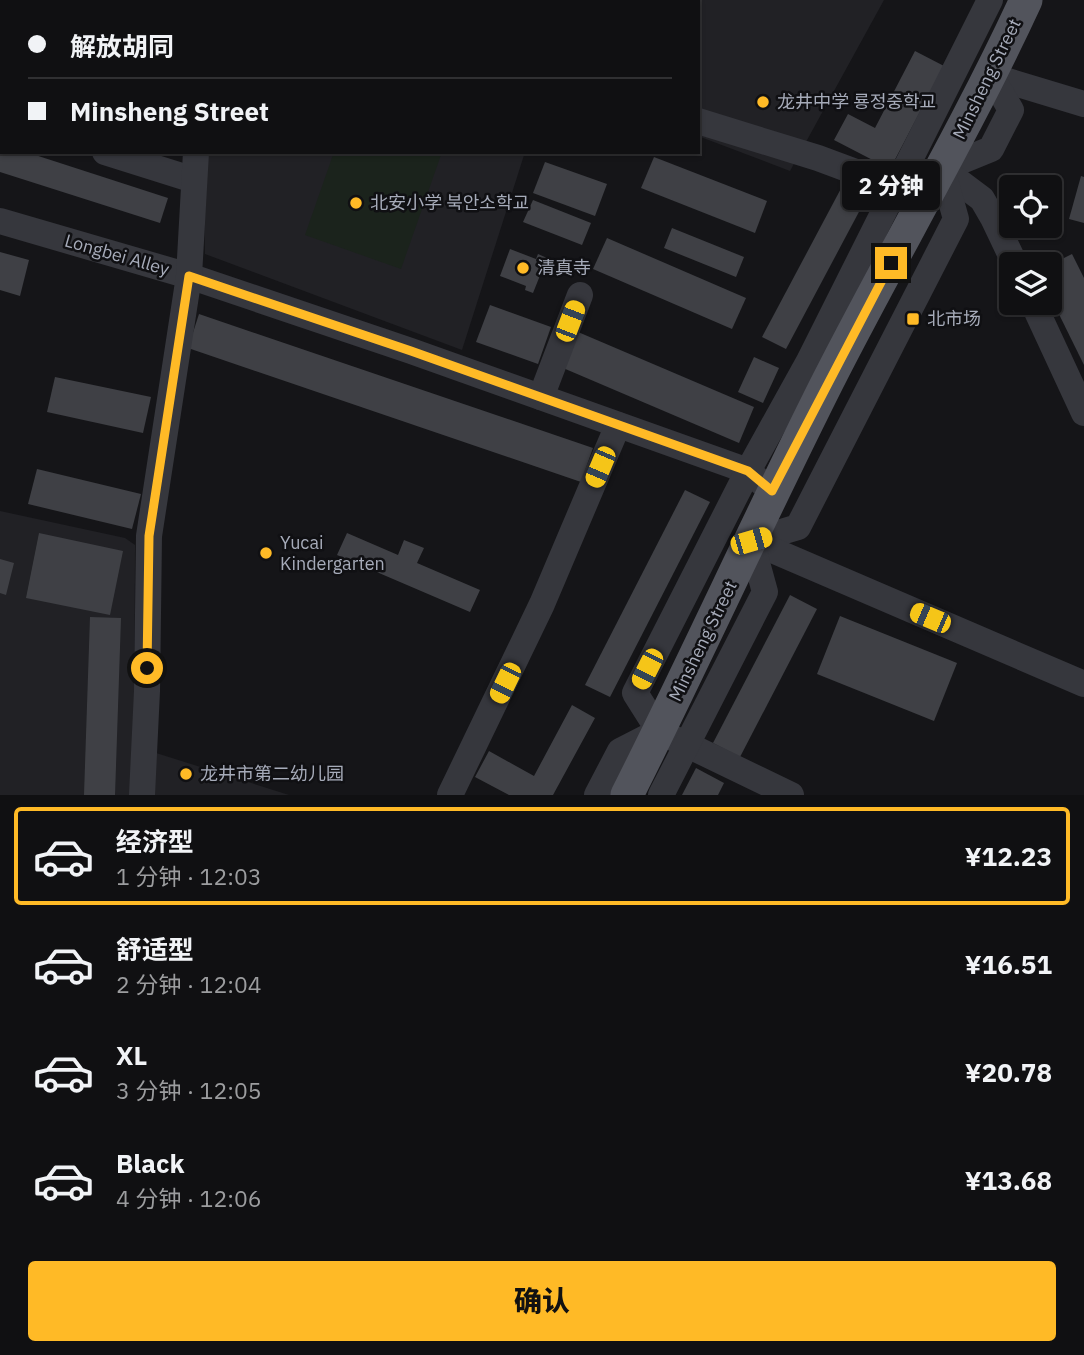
<!DOCTYPE html>
<html lang="zh">
<head>
<meta charset="utf-8">
<style>
	body { margin:0; font-family:"IBM Plex Sans","Noto Sans SC","Noto Sans KR",sans-serif; background:#1e1e20; color:#f1f3f6; height:100vh; display:flex; flex-direction:column; font-size:26px; white-space:nowrap }
	* { box-sizing:border-box; margin:0 }
	p { font-size:23px; color:#9c9d9f }
	.icon { flex:none; width:38px; height:38px; fill:none; stroke:currentColor; stroke-width:2; stroke-linecap:round; stroke-linejoin:round }
	.map { position:relative; height:795px; overflow:hidden }
	.drawer { display:flex; flex-direction:column; background:#101012; flex:1 }
	.drawer>* { flex:none }
	.hud { position:absolute; left:0px; top:0px; width:700px; height:154px; box-shadow:0 2px 5px #0004,0 0 0 2px #303032; display:grid; align-content:center; height:154px; padding:0 28px; background:#101012 }
	.controls { position:absolute; left:999px; top:175px; display:grid; gap:14px }
	.controls a { display:grid; place-items:center; width:63px; height:63px; border-radius:7px; background:#101012; box-shadow:0 2px 5px #0004,0 0 0 2px #303032; font-size:35px }
	.end { position:absolute; width:32px; height:32px; margin:-16px; border:9px solid #ffba26; background:#111; box-shadow:0 0 0 4px #111 }
	.from { border-radius:50% }
	.bubble { position:absolute; height:49px; border-radius:7px; background:#101012; box-shadow:0 2px 5px #0004,0 0 0 2px #303032; font-size:23px; font-weight:800; line-height:49px; text-align:center }
	.car { position:absolute; width:21px; height:42px; margin:-21px -10px; border-radius:9px; box-shadow:0 0 5px 2px #0007; background:linear-gradient(#f5c518 24%,#345 0 40%,#f5c518 0 76%,#345 0 86%,#f5c518 0) }
	.hud b { display:flex; align-items:center; gap:24px; height:66px; font-size:26px }
	.hud b+b { border-top:2px solid #303032 }
	.hud i { width:18px; height:18px; background:#f1f3f6 }
	ul { padding:12px 0 0; list-style:none }
	li { display:flex; align-items:center; gap:21px; height:98px; margin:0 14px 10px; padding:0 14px; border:4px solid transparent; border-radius:7px }
	li div { flex:1 }
	li b { display:block; font-size:26px }
	li em { font-style:normal; font-weight:800 }
	li.current { border-color:#ffba26 }
	li>.icon { width:63px; height:63px; stroke-width:1.5 }
	.action { display:flex; gap:14px; margin-top:auto; padding:14px 28px }
	.action a { flex:1; height:80px; border-radius:7px; background:#ffba26; color:#111; font-size:28px; font-weight:800; line-height:80px; text-align:center }
	.map>svg:first-child { display:block }
	.built { fill:#212125 }
	.green { fill:#1b231c }
	.building { fill:#3f4045 }
	.lines { fill:none; stroke-linecap:round; stroke-linejoin:round }
	.minor { stroke:#36373d; stroke-width:26 }
	.major { stroke:#52545c; stroke-width:33 }
	.route { stroke:#ffba26; stroke-width:9 }
	.poi-dot { fill:#ffba26; stroke:#101013; stroke-width:2.5 }
	.labels { text-anchor:middle; stroke-width:5; stroke-linejoin:round; paint-order:stroke }
	.street-label { font-size:18px; fill:#a6abb9; stroke:#101013 }
	.poi-label { font-size:18px; fill:#a6abb9; stroke:#101013; text-anchor:start }
</style>
</head>
<body>
<div class="map">
<svg width="1084" height="795" viewBox="0 0 1084 795">
	<rect width="100%" height="100%" fill="#151518"/>
	<!-- built -->
	<g class="built">
		<polygon points="249,0 884,0 790,171 698,136 698,2 248,2"/>
		<polygon points="203,152 525,152 462,350 205,254"/>
		<polygon points="0,511 125,538 135,545 134,795 0,795"/>
		<polygon points="153,752 289,795 149,795"/>
	</g>
	<!-- green -->
	<polygon class="green" points="334,152 442,152 401,269 305,235"/>
	<!-- building -->
	<g class="building">
		<polygon points="915,51 944,66 890,169 834,140 848,114 875,128"/>
		<polygon points="0,152 26,152 168,198 160,223 0,172"/>
		<polygon points="654,157 767,201 755,233 641,188"/>
		<polygon points="545,162 607,184 595,216 533,193"/>
		<polygon points="1081,176 1084,177 1084,223 1069,219"/>
		<polygon points="845,181 869,193 786,349 762,337"/>
		<polygon points="533,200 591,223 582,245 523,222"/>
		<polygon points="672,228 744,257 736,277 664,248"/>
		<polygon points="607,238 746,298 732,329 593,269"/>
		<polygon points="510,249 536,259 538,254 547,258 533,293 525,290 526,286 500,276"/>
		<polygon points="0,252 29,260 20,296 0,290"/>
		<polygon points="1072,254 1084,278 1084,365 1050,296 1050,265"/>
		<polygon points="490,305 551,327 538,364 476,342"/>
		<polygon points="199,314 593,448 581,482 188,348"/>
		<polygon points="571,329 754,407 739,443 556,365"/>
		<polygon points="754,357 779,368 763,403 738,392"/>
		<polygon points="55,377 151,397 143,433 47,412"/>
		<polygon points="37,469 141,494 132,529 28,504"/>
		<polygon points="685,490 710,502 610,697 585,685"/>
		<polygon points="39,533 123,551 110,615 26,598"/>
		<polygon points="347,533 398,555 404,540 424,548 417,563 480,590 470,612 337,555"/>
		<polygon points="0,559 14,563 6,595 0,593"/>
		<polygon points="790,595 817,609 740,757 713,743"/>
		<polygon points="840,616 957,663 934,721 817,674"/>
		<polygon points="90,617 121,618 115,795 84,795"/>
		<polygon points="572,705 595,718 553,795 509,795 475,777 489,751 534,776"/>
		<polygon points="696,768 724,783 718,795 682,795"/>
	</g>
	<g class="lines">
		<!-- minor -->
		<g class="minor">
			<polyline points="442,0 446,2"/>
			<polyline points="235,2 236,0"/>
			<polyline points="0,9 2,10"/>
			<polyline points="991,76 1084,104"/>
			<polyline points="0,119 2,120"/>
			<polyline points="698,121 818,158 912,193"/>
			<polyline points="105,152 194,180"/>
			<polyline points="942,169 991,149 1011,110 991,76"/>
			<polyline points="942,169 982,199 993,218 1015,264"/>
			<polyline points="0,221 189,276 411,351 748,471 762,483"/>
			<polyline points="1033,303 1084,413"/>
			<polyline points="541,397 580,295"/>
			<polyline points="751,541 798,527 956,219 942,169"/>
			<polyline points="751,541 1084,684"/>
			<polyline points="659,731 635,693 748,471 809,361 990,0"/>
			<polyline points="673,738 791,795"/>
			<polyline points="142,795 147,691 149,536 189,276 196,152"/>
			<polyline points="450,795 542,604 618,425"/>
			<polyline points="597,795 620,751 659,731"/>
			<polyline points="661,795 765,592 751,541"/>
		</g>
		<!-- major -->
		<path class="major" d="M627 795C696 658 759 518 828 381 893 253 966 130 1026 0"/>
	</g>
	<g class="lines">
		<!-- route -->
		<polyline class="route" points="147,668 149,536 189,276 411,351 748,471 772,491 891,263"/>
	</g>
	<!-- markers -->
	<g class="poi-dot">
		<circle cx="763" cy="102" r="7"/>
		<circle cx="356" cy="203" r="7"/>
		<circle cx="523" cy="268" r="7"/>
		<rect x="906" y="312" width="14" height="14" rx="3.5"/>
		<circle cx="266" cy="553" r="7"/>
		<circle cx="186" cy="774" r="7"/>
	</g>
	<g class="labels">
		<!-- street labels -->
		<g class="street-label">
			<text transform="translate(987 79) rotate(-64)" y="6">Minsheng Street</text>
			<text transform="translate(117 255) rotate(16)" y="6">Longbei Alley</text>
			<text transform="translate(703 641) rotate(-64)" y="6">Minsheng Street</text>
		</g>
		<!-- poi labels -->
		<g class="poi-label">
			<text x="777" y="108">龙井中学 룡정중학교</text>
			<text x="370" y="209">北安小学 북안소학교</text>
			<text x="537" y="274">清真寺</text>
			<text x="927" y="325">北市场</text>
			<text x="280" y="549">Yucai<tspan x="280" dy="21">Kindergarten</tspan></text>
			<text x="200" y="780">龙井市第二幼儿园</text>
		</g>
	</g>
</svg>
<div class="controls">
<a><svg class="icon" aria-label="locate" viewBox="0 0 24 24"><circle cx="12" cy="12" r="6"/><path d="M12 2v4M12 18v4M2 12h4M18 12h4"/></svg></a>
<a><svg class="icon" aria-label="layers" viewBox="0 0 24 24"><path d="M12 4l9 5-9 5-9-5zM3 14l9 5 9-5"/></svg></a>
</div>
<i class="end from" style="left:147px;top:668px"></i>
<i class="end" style="left:891px;top:263px"></i>
<div class="bubble" style="left:842px;top:161px;width:98px">2 分钟</div>
<i class="car" style="left:570px;top:321px;rotate:21deg"></i>
<i class="car" style="left:600px;top:467px;rotate:203deg"></i>
<i class="car" style="left:751px;top:541px;rotate:74deg"></i>
<i class="car" style="left:930px;top:618px;rotate:293deg"></i>
<i class="car" style="left:647px;top:669px;rotate:207deg"></i>
<i class="car" style="left:505px;top:683px;rotate:206deg"></i>
<div class="hud">
<b><i class="from"></i>解放胡同</b>
<b><i></i>Minsheng Street</b>
</div>
</div>
<section class="drawer">
<ul>
<li class="current"><svg class="icon" aria-label="car" viewBox="0 0 24 24"><path d="M5 17H2v-5l4-1 3-4h7l3 4 3 1v5h-3M9 17h6M6 11h13"/><circle cx="7" cy="17" r="2"/><circle cx="17" cy="17" r="2"/></svg><div><b>经济型</b><p>1 分钟 · 12:03</p></div><em>¥12.23</em></li>
<li><svg class="icon" aria-label="car" viewBox="0 0 24 24"><path d="M5 17H2v-5l4-1 3-4h7l3 4 3 1v5h-3M9 17h6M6 11h13"/><circle cx="7" cy="17" r="2"/><circle cx="17" cy="17" r="2"/></svg><div><b>舒适型</b><p>2 分钟 · 12:04</p></div><em>¥16.51</em></li>
<li><svg class="icon" aria-label="car" viewBox="0 0 24 24"><path d="M5 17H2v-5l4-1 3-4h7l3 4 3 1v5h-3M9 17h6M6 11h13"/><circle cx="7" cy="17" r="2"/><circle cx="17" cy="17" r="2"/></svg><div><b>XL</b><p>3 分钟 · 12:05</p></div><em>¥20.78</em></li>
<li><svg class="icon" aria-label="car" viewBox="0 0 24 24"><path d="M5 17H2v-5l4-1 3-4h7l3 4 3 1v5h-3M9 17h6M6 11h13"/><circle cx="7" cy="17" r="2"/><circle cx="17" cy="17" r="2"/></svg><div><b>Black</b><p>4 分钟 · 12:06</p></div><em>¥13.68</em></li>
</ul>
<div class="action"><a>确认</a></div>
</section>
</body>
</html>
